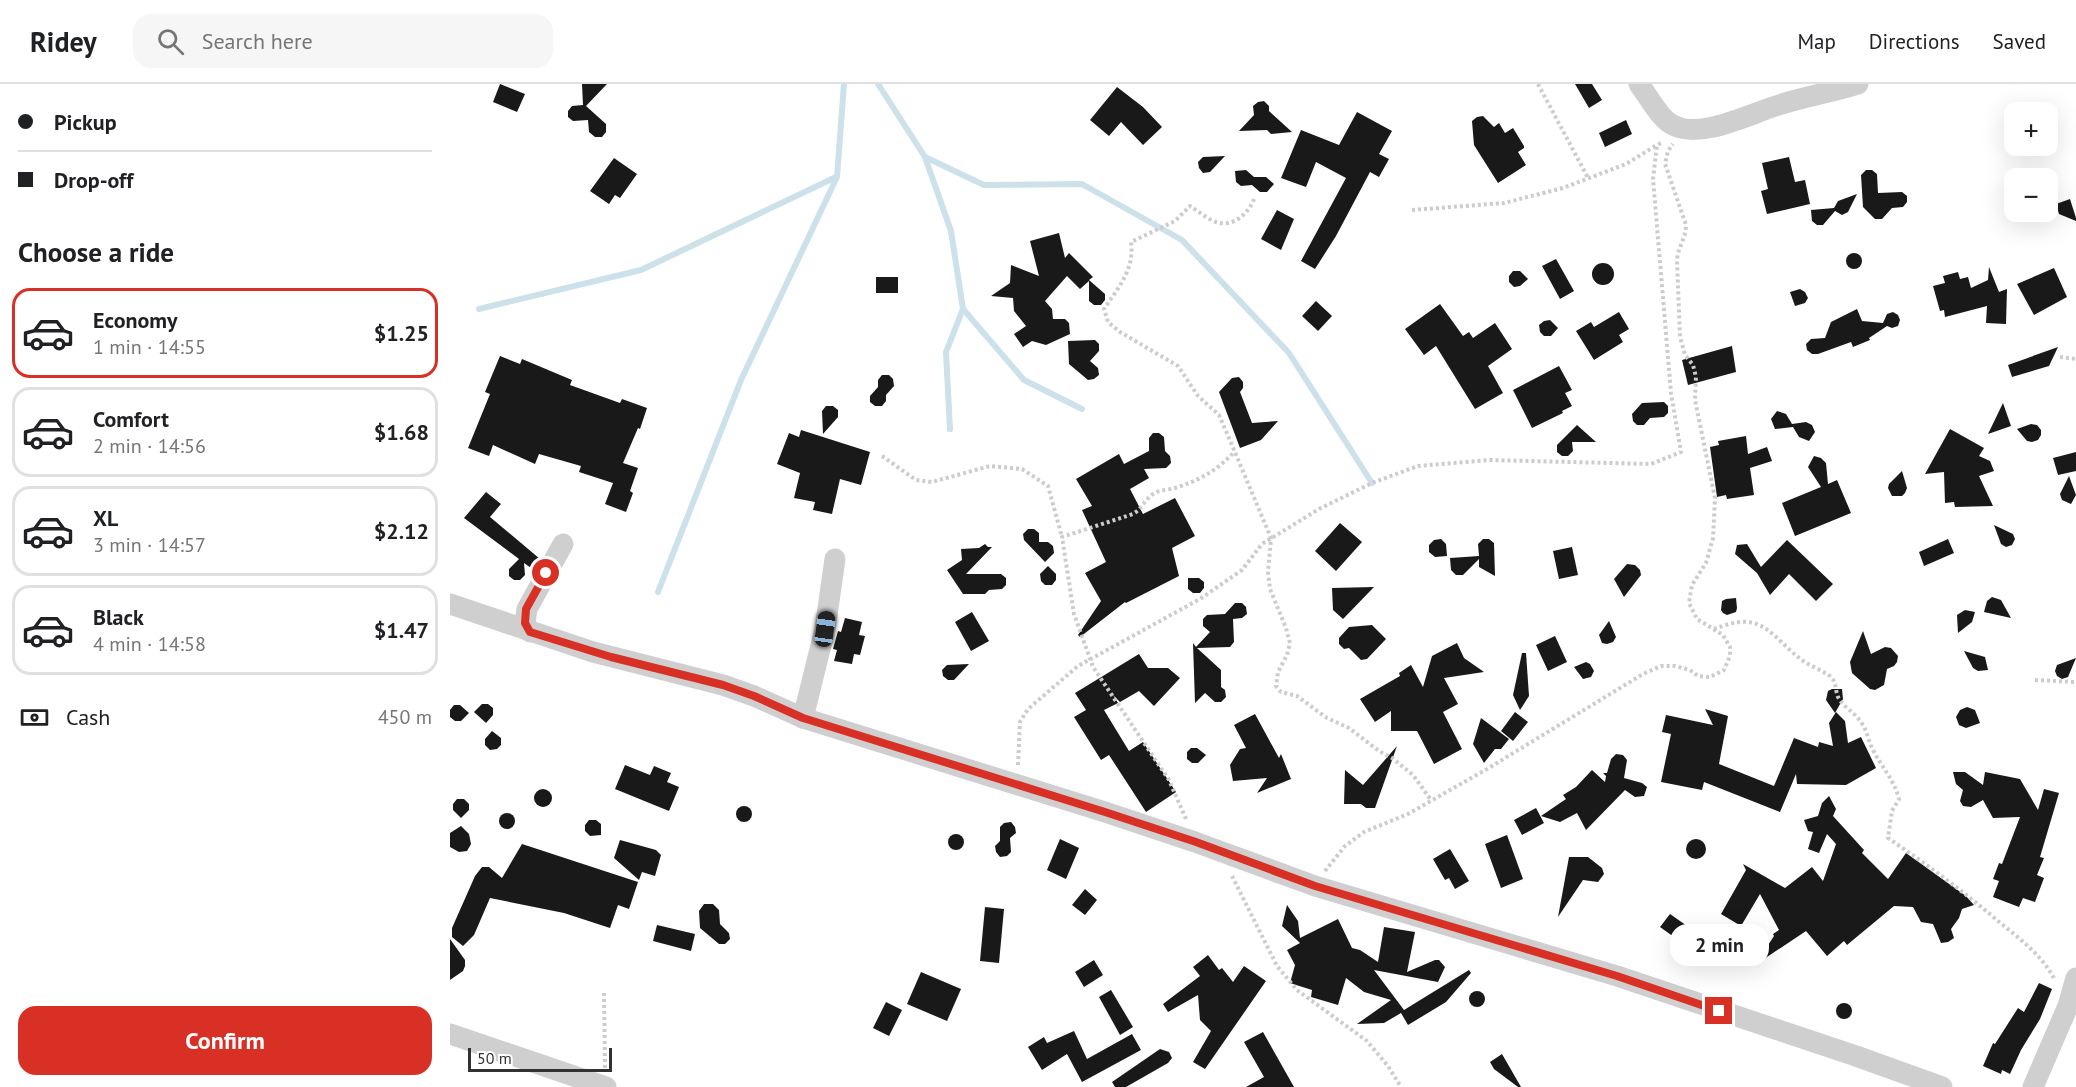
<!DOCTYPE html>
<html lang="en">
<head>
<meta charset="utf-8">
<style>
	body { margin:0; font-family:"PT Sans",sans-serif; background:#f6f6f6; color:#202124; height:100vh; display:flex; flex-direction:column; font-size:22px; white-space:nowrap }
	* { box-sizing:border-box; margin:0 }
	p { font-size:20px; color:#757577 }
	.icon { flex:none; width:33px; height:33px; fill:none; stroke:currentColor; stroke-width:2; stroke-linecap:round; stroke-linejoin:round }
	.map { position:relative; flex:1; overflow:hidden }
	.sheet { display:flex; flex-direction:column; background:#fff; width:450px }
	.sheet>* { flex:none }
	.banner { display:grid; align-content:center; height:132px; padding:0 18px; background:#fff }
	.fabs { position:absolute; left:1554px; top:18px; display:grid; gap:12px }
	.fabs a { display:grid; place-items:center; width:54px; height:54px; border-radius:12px; background:#fff; box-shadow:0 6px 24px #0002; font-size:30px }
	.scale { position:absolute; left:18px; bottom:15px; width:144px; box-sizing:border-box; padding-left:6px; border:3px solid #323232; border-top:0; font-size:16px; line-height:21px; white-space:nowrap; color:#323232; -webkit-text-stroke:4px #fff; paint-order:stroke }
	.end { position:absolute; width:27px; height:27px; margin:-14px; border:8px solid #d93025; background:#fff; box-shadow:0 0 0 3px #fff }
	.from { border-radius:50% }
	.bubble { position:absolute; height:42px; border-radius:18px; background:#fff; box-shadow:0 6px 24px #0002; font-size:20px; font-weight:800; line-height:42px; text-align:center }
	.car { position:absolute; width:18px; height:36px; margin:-18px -9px; border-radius:8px; box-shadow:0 0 4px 2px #0007; background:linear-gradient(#222 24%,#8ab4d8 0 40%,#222 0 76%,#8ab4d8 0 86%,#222 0) }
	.banner b { display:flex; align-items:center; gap:21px; height:57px; font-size:22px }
	.banner b+b { border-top:2px solid #e0e0e0 }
	.banner i { width:15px; height:15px; background:#202124 }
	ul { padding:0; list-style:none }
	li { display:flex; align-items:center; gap:18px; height:90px; margin:0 12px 9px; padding:0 6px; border:3px solid #e0e0e0; border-radius:18px }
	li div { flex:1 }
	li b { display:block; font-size:22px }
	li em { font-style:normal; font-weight:800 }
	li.current { border-color:#d93025 }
	li>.icon { width:54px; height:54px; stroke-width:1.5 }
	h2 { padding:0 18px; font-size:27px; line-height:72px }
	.pay { display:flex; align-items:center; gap:15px; height:66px; padding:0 18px; font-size:22px }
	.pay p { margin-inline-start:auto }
	.action { display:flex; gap:12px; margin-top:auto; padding:12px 18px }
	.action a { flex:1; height:69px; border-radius:18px; background:#d93025; color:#fff; font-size:24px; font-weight:800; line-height:69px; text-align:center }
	header { display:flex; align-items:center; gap:36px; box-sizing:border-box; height:84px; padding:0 30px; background:#fff; border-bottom:2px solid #e0e0e0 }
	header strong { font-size:28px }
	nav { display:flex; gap:33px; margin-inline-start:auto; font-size:21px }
	.search { width:420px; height:54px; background:#f6f6f6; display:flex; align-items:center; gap:15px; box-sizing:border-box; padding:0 21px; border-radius:18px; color:#757577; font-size:22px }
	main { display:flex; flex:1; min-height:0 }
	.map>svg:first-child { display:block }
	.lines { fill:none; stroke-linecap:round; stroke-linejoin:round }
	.stream { stroke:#cce1ea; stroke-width:6 }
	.building { fill:#191919 }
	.path { stroke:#ccc; stroke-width:4; stroke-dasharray:3 3; stroke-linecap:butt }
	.minor { stroke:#cfcfcf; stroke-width:21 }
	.route { stroke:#d93025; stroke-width:8 }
</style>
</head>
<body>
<header>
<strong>Ridey</strong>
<div class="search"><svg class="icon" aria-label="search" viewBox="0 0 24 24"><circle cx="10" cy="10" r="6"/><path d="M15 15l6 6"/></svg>Search here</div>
<nav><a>Map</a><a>Directions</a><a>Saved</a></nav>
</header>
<main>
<section class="sheet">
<div class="banner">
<b><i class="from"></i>Pickup</b>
<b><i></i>Drop-off</b>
</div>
<h2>Choose a ride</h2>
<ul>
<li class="current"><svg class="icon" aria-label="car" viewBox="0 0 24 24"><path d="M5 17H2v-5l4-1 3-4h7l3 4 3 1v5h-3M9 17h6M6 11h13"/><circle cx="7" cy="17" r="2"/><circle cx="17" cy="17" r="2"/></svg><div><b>Economy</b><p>1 min · 14:55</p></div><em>$1.25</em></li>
<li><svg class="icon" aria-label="car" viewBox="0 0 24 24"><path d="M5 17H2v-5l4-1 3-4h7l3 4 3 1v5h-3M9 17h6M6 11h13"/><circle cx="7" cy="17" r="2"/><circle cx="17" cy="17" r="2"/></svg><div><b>Comfort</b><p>2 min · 14:56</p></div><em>$1.68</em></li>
<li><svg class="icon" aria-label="car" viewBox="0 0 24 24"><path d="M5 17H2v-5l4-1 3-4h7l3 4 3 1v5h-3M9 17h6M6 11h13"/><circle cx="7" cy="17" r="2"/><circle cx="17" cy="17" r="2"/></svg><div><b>XL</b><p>3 min · 14:57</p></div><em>$2.12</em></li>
<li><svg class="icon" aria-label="car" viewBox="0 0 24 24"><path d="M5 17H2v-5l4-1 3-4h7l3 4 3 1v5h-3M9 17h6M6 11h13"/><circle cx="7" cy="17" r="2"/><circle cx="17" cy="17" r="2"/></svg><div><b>Black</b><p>4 min · 14:58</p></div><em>$1.47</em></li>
</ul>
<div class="pay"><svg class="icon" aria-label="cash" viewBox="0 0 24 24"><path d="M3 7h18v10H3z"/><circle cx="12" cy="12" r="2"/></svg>Cash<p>450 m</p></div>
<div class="action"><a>Confirm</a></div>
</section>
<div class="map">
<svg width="1626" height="1003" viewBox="0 0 1626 1003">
	<rect width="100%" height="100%" fill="#fff"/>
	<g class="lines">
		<!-- stream -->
		<g class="stream">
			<polyline points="428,0 475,73 534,101 632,100 732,156 839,269 922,399"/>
			<polyline points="475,73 501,147 513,225 496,268 500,345"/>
			<polyline points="29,225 191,186 386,93"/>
			<polyline points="513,225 574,296 632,325"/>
			<polyline points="208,508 291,296 387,93 394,0"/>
		</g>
	</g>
	<!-- building -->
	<g class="building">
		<polygon points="50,0 75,10 67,28 43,18"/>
		<polygon points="132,0 157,0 136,22 156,40 156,48 152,53 145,53 139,48 138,36 123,37 118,33 118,27 122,22 133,21"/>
		<polygon points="1125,0 1142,0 1152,16 1139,24"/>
		<polygon points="667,3 693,23 712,43 693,61 671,38 659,52 640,36"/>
		<polygon points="814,17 819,22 819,27 842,48 821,50 817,46 789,47 804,31 803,22 808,18"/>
		<polygon points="907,28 942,47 929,70 939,75 929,93 920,88 886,152 865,185 851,177 896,94 866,78 856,103 831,94 851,46 889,61"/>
		<polygon points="1033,32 1044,43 1049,39 1055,49 1063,44 1074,62 1074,64 1068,68 1076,81 1048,99 1024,61 1022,37 1027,33"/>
		<polygon points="1176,36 1182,50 1155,63 1149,49"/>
		<polygon points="775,72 760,88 753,89 749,84 748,78 753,73"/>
		<polygon points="1339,73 1345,98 1355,96 1360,120 1317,130 1311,107 1318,105 1312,79"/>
		<polygon points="164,74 187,90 170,114 165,111 159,120 140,107"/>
		<polygon points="796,86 804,93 816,93 824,100 817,108 810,108 802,101 791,102 786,98 785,87"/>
		<polygon points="1416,86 1422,86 1427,90 1428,109 1452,108 1457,112 1457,118 1453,123 1442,124 1432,135 1425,135 1413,123 1411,91"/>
		<polygon points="1407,110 1398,128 1392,131 1385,127 1373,141 1367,141 1362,137 1361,126 1384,124 1388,117"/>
		<polygon points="1620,115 1626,134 1626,137 1609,130 1606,120"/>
		<polygon points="827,126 844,135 831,166 811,155"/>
		<polygon points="609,149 615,174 619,169 643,193 639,196 655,210 655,216 651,221 644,221 639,217 639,197 630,205 617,192 595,217 602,225 603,235 615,235 619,239 620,250 596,261 582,257 573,263 564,250 576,242 564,227 563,214 541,212 560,199 561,181 589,192 580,157"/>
		<circle cx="1404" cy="177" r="8"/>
		<polygon points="1106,175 1124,207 1110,215 1092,182"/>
		<circle cx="1153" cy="190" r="11"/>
		<polygon points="1539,183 1549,208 1557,205 1556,240 1536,239 1537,222 1495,233 1494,226 1490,227 1483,202 1495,199 1493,192 1508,188 1510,195 1518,193 1521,204 1538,196"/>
		<polygon points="1604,184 1617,213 1584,231 1567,200"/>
		<polygon points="1063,187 1070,187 1078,195 1070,202 1064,203 1059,198 1059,192"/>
		<rect x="426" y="193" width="22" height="16"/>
		<polygon points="1350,205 1355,208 1358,214 1355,219 1345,222 1340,208"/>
		<polygon points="866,217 882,232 868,247 852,232"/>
		<polygon points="990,220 1013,252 1019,248 1023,254 1045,239 1062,265 1038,282 1053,309 1025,325 986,262 974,271 955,245"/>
		<polygon points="1407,225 1412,237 1433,239 1437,230 1443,228 1448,231 1450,236 1448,242 1442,244 1437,242 1419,254 1420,256 1403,263 1401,258 1368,270 1362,270 1357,266 1356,260 1361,255 1375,254 1381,238"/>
		<polygon points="1169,228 1179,245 1169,251 1173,258 1144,276 1126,247 1141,238 1144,243"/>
		<polygon points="1100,236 1108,244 1101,252 1094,252 1090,248 1089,241 1094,237"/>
		<polygon points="645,256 649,260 649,267 640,277 648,284 649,291 644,295 638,296 619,280 618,257"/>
		<polygon points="1282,262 1286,288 1238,301 1232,276"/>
		<polygon points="1608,263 1599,282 1562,293 1558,281"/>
		<polygon points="50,272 70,280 72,275 122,296 120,301 170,319 172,315 197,324 190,345 188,344 173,379 188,384 180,407 183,409 176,428 155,420 163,399 129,388 131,382 89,370 85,380 43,361 39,372 18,364 40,310 35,308"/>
		<polygon points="1109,282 1122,306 1115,309 1122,322 1112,327 1113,329 1082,344 1063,306"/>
		<polygon points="432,291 439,291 443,295 444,302 436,311 436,317 432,322 425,322 420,318 420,312 428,303 428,296"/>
		<polygon points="789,293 793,298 793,304 790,308 802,339 828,337 811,356 790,364 769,308 782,294"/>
		<polygon points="1214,318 1218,322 1218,329 1214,333 1200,334 1194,341 1187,341 1183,337 1182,330 1192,319"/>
		<polygon points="1553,319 1561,342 1538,350"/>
		<polygon points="376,322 383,322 388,326 388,333 373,350 372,327"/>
		<polygon points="1327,327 1336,330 1342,340 1356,338 1362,341 1365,348 1359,357 1349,353 1343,343 1325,345 1321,335"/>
		<polygon points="1581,340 1587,341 1591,346 1591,351 1588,356 1582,358 1577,357 1567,345"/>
		<polygon points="1127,341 1146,358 1122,358 1123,367 1118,372 1112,372 1107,368 1107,361"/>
		<polygon points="1500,345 1534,364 1529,372 1540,377 1544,387 1529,392 1543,422 1505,423 1504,418 1495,419 1494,388 1475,390"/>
		<polygon points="351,346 420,368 411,401 390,395 382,430 363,426 365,418 344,414 350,389 327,380 339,349 349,353"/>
		<polygon points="703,349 709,349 714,353 715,367 720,372 721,379 716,384 694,385 699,394 680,405 693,430 725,414 745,452 722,464 729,492 676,519 675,518 630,553 628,551 651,517 635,489 656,478 632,426 642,422 626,395 669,370 674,380 699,367 699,354"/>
		<polygon points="1296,352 1298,370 1317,363 1322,377 1300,384 1304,411 1277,415 1276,411 1267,413 1260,363 1269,361 1268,357"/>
		<polygon points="1626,368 1626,387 1608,391 1603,374"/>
		<polygon points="1364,372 1371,374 1376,379 1378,400 1387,396 1401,429 1345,452 1332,419 1371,403 1358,383"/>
		<polygon points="1452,387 1457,404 1455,409 1452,412 1442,412 1438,404 1439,400"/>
		<polygon points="1619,392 1626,411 1621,420 1612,416 1610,410"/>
		<polygon points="36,408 51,420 40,433 90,475 84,486 74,479 75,491 70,496 64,496 59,492 59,485 69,475 14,434"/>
		<polygon points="890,439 912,458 886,487 865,467"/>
		<polygon points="1544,441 1563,450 1565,455 1562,461 1556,463 1551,460"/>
		<polygon points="578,445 584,445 589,449 589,458 598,458 603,462 604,469 595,478 574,456 573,450"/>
		<polygon points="991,455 996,460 997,472 985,473 979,468 979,461 984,456"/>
		<polygon points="1033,455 1039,455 1044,459 1045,492 1029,483 1029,475 1013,491 1006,491 1001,486 1000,474 1029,472 1028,460"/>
		<polygon points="1498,455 1504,469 1474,482 1469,468"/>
		<polygon points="1337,456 1383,500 1366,517 1339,490 1320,511 1307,489 1285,470 1287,461 1297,460 1311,483"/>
		<polygon points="535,460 538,463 542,463 516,490 551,490 556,494 556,501 552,505 539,506 535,510 513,510 497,486 512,476 511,465 529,464"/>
		<polygon points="1122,463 1128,491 1109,495 1103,467"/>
		<polygon points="1177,480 1185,481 1190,486 1191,491 1174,513 1164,495"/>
		<polygon points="598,482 606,490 606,496 602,501 595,501 591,497 590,490"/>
		<polygon points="738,494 749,494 754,498 754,504 750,509 743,509 738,505"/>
		<polygon points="924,503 893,535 883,526 882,504"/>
		<polygon points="1542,513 1551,516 1561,534 1534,528 1537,517"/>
		<polygon points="1286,514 1287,524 1286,528 1277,531 1273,529 1271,526 1272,517 1276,515"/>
		<polygon points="785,519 792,519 796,523 797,530 792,534 783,535 784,558 780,563 747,564 771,586 771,603 775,606 776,613 771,618 765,618 755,609 745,619 743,559 746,563 760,548 753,542 753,535 757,531 775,530"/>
		<polygon points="1515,526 1525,528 1522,538 1508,549 1507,531"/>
		<polygon points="522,528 539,557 521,567 505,538"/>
		<polygon points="395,534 412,538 409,551 415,552 410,571 404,570 402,580 384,577 387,566 383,565 388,547 391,548"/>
		<polygon points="1159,537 1166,553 1163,558 1157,560 1152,559 1149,551"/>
		<polygon points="922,541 936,555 917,575 911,576 899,564 894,565 889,560 889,554 899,543"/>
		<polygon points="1413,547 1421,570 1435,563 1441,564 1448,572 1447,578 1444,582 1437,585 1434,601 1425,606 1420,605 1402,589 1400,578"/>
		<polygon points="1105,552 1117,578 1098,587 1086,561"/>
		<polygon points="1007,559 1014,574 1034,588 994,594 1008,620 993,628 1012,665 984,680 967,647 941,647 941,627 925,638 910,615 950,592 949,589 961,581 973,603 982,572"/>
		<polygon points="1514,567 1535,573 1538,586 1528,587 1523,584"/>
		<polygon points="1072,569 1076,569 1079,612 1070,626 1063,611"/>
		<polygon points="689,570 698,584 718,584 730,594 704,622 689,607 670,618 663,611 668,619 654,626 679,667 693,658 726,708 696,728 659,671 651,676 624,633 636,626 625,609"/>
		<polygon points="1626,574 1618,593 1612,595 1607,592 1605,587 1607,581"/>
		<polygon points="1136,578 1140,580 1144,587 1141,593 1133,595 1124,583"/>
		<polygon points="519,580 504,596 498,596 493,592 492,586 497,581"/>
		<polygon points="1382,605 1392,605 1393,615 1385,629 1376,616 1378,607"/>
		<polygon points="32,620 38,620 43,624 43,631 36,639 24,628"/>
		<polygon points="4,621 10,621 19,629 11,637 5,637 0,633 0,626"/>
		<polygon points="1517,623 1525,626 1530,639 1516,644 1509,641 1506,633 1510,626"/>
		<polygon points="1255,625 1278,632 1269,680 1324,702 1344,654 1368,663 1369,658 1383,662 1379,639 1386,628 1395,637 1398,659 1411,653 1426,684 1396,701 1347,700 1346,690 1330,728 1254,698 1252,706 1211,698 1221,650 1212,648 1216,631 1263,641"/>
		<polygon points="1065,628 1078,638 1063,657 1051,647"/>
		<polygon points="805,630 829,674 831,670 841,695 807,709 817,694 783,697 780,681 790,665 796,664 784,641"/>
		<polygon points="1031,634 1059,655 1051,665 1045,665 1034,679 1023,660"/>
		<polygon points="42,647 51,654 51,661 47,665 40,666 35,661 35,655"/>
		<polygon points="947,662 925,724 916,724 911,720 894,720 895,686 913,701"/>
		<polygon points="741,664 747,664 756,671 748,679 742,679 737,675 737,668"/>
		<polygon points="1166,670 1173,671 1177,676 1174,694 1192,699 1197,703 1194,712 1185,713 1175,706 1136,746 1127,729 1110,738 1091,732 1116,715 1113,711 1126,703 1142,686 1155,698 1156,692 1153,689 1157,689 1161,675"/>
		<polygon points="175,681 200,691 204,682 221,689 217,698 229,703 219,727 165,705"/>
		<polygon points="1503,688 1515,688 1533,701 1535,688 1570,695 1588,726 1594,705 1609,709 1590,773 1594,774 1587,791 1594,794 1585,818 1573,814 1569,823 1543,813 1549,797 1543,795 1549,779 1552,780 1570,733 1543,734 1533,716 1521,723 1513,722 1510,717 1513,706 1506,700"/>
		<circle cx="93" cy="714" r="9"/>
		<polygon points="1379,712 1386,725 1383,732 1414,766 1412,769 1438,795 1456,769 1516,812 1524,821 1512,825 1509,834 1501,845 1504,854 1498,858 1491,859 1483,840 1471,838 1463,823 1444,822 1397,861 1394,857 1377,872 1356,847 1305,881 1324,852 1323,850 1329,846 1310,810 1291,842 1271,830 1296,786 1293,780 1335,804 1362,783 1373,797 1386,760 1377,750 1369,769 1358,765 1363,748 1358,747 1354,736 1368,732 1372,719"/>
		<polygon points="7,715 14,715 19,720 19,726 11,734 3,726 3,720"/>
		<circle cx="294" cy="730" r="8"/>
		<polygon points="1086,724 1094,739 1072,751 1064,736"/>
		<circle cx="57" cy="737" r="8"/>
		<polygon points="139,736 146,736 151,740 151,751 140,752 135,747 135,741"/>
		<polygon points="561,738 565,743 566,749 560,754 561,768 557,772 550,773 546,768 545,762 550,757 550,743 554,739"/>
		<polygon points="11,742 19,750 21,760 17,767 9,768 0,763 0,749"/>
		<circle cx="506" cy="758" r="8"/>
		<polygon points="1057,751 1073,795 1051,804 1035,760"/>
		<polygon points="610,755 629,764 616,795 597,786"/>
		<circle cx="1246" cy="765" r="10"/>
		<polygon points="170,756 206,766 211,771 205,792 192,788 189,796 164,774"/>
		<polygon points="72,760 188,798 179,825 168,821 160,844 114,829 40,814 24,851 13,862 2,853 2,844 25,792 32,783 39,783 52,794"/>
		<polygon points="1000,765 1019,797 1005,805 999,794 995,796 983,775"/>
		<polygon points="1119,773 1138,773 1152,784 1154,790 1148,798 1133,796 1108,833"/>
		<polygon points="635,805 647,816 635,831 622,821"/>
		<polygon points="254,820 263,820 269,826 270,840 279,849 280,855 275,860 269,860 250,844 249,827"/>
		<polygon points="837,821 848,837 850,854 888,835 902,864 910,866 928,878 934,843 965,848 957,888 985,876 989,876 995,883 988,898 924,886 954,926 1019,886 1021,889 996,918 958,941 951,929 934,939 907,940 941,916 914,908 896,894 888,921 861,913 862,906 840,899 845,881 837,866 850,859 832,842"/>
		<polygon points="535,823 554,825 549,879 530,877"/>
		<polygon points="1220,830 1240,844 1231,858 1210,843"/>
		<polygon points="207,841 245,850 241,867 203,857"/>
		<polygon points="0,855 15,876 15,882 13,887 0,896"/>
		<polygon points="758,871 769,886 772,884 783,898 794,882 816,897 755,985 743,978 761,947 750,936 748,911 718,928 713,920 750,892 743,883"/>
		<polygon points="644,876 653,891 634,903 625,888"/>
		<polygon points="471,888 511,905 497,937 457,920"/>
		<polygon points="1589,899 1602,905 1590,935 1571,966 1560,990 1552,986 1551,990 1533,982 1543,959 1545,960 1568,924 1574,928"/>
		<polygon points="661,906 683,943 670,951 649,913"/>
		<circle cx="1027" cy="915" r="8"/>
		<polygon points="436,918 452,926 439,952 423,944"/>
		<circle cx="1394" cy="927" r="8"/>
		<polygon points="624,947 637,975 682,950 691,966 632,998 617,970 592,986 578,963 594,953 597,959"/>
		<polygon points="813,948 844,1003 796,1003 814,993 794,958"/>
		<polygon points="710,965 719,968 722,974 718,979 676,1003 665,1003 662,998"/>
		<polygon points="1052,970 1071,1003 1068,1003 1044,985 1040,978"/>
	</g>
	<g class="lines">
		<!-- path -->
		<g class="path">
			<polyline points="1088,0 1138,94"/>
			<path d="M804 115C799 129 783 144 766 138 757 135 748 127 740 122L725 137 681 158C685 185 668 204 654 225L658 238 670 248 728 282 748 312 769 331 779 354 821 454 818 488 820 505 836 544 840 559 837 571 828 588 826 602 831 608 847 612 877 634 899 644 929 667 942 674 963 691 981 716"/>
			<polyline points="962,126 1054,119 1113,104 1176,80 1207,61"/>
			<polyline points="1610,273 1626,275"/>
			<polyline points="432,372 466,396 482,398 540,382 572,385 598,402 612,453"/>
			<path d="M1264 545C1278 540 1294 534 1309 541 1323 547 1336 564 1348 573 1357 581 1370 585 1380 592 1387 598 1385 606 1388 613 1393 623 1404 628 1410 637 1417 645 1418 657 1423 666 1432 684 1444 695 1449 715L1442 727 1438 754C1476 780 1513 807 1548 837 1570 855 1592 871 1605 896"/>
			<polyline points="1585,596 1626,598"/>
			<polyline points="568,681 570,638 578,625 628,582 750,515 792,486 812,460 869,425 922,399 968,382 1039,376 1201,380 1231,368 1221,309 1203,95 1207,61 1213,58"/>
			<path d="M736 735 719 696 643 583 624 530 612 453 683 430C692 425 694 416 703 410 708 406 718 406 725 404 750 396 768 386 785 367"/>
			<path d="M875 787 895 762 914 748 958 730 1037 685 1193 590 1211 582H1225L1240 586 1248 592 1260 593 1274 586 1280 572V563L1273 551 1247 535 1239 519 1242 501 1256 479 1263 454 1265 414 1245 316 1246 293 1243 281 1235 271 1230 253 1227 176C1228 163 1236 154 1236 141L1215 80 1218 67 1223 60"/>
			<polyline points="782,792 827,882 847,906 917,957 938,982 951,1003"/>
			<polyline points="154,909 155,984"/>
		</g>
		<!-- minor -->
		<g class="minor">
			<path d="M1189 0C1199 13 1210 36 1225 42 1254 55 1303 28 1332 20 1357 12 1383 8 1408 0"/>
			<polyline points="0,520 143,568 273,601 304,612 353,634 655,728 745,758 865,802 1167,892 1406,972 1492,1003"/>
			<polyline points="80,548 75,539 77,525 113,460"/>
			<polyline points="353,634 375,545 385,475"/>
			<polyline points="0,950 156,1003"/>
			<polyline points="1583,1003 1618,922 1626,894"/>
		</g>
	</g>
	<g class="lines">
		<!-- route -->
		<polyline class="route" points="96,489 76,525 75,539 80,548 161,573 273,601 304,612 353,634 655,728 746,758 865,802 1167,892 1269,927"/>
	</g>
</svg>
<div class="fabs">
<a>+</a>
<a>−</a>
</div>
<div class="scale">50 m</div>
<i class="end from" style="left:96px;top:489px"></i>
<i class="end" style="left:1269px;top:927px"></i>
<div class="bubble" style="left:1220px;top:840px;width:99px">2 min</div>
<i class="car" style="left:375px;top:545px;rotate:8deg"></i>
</div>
</main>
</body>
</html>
